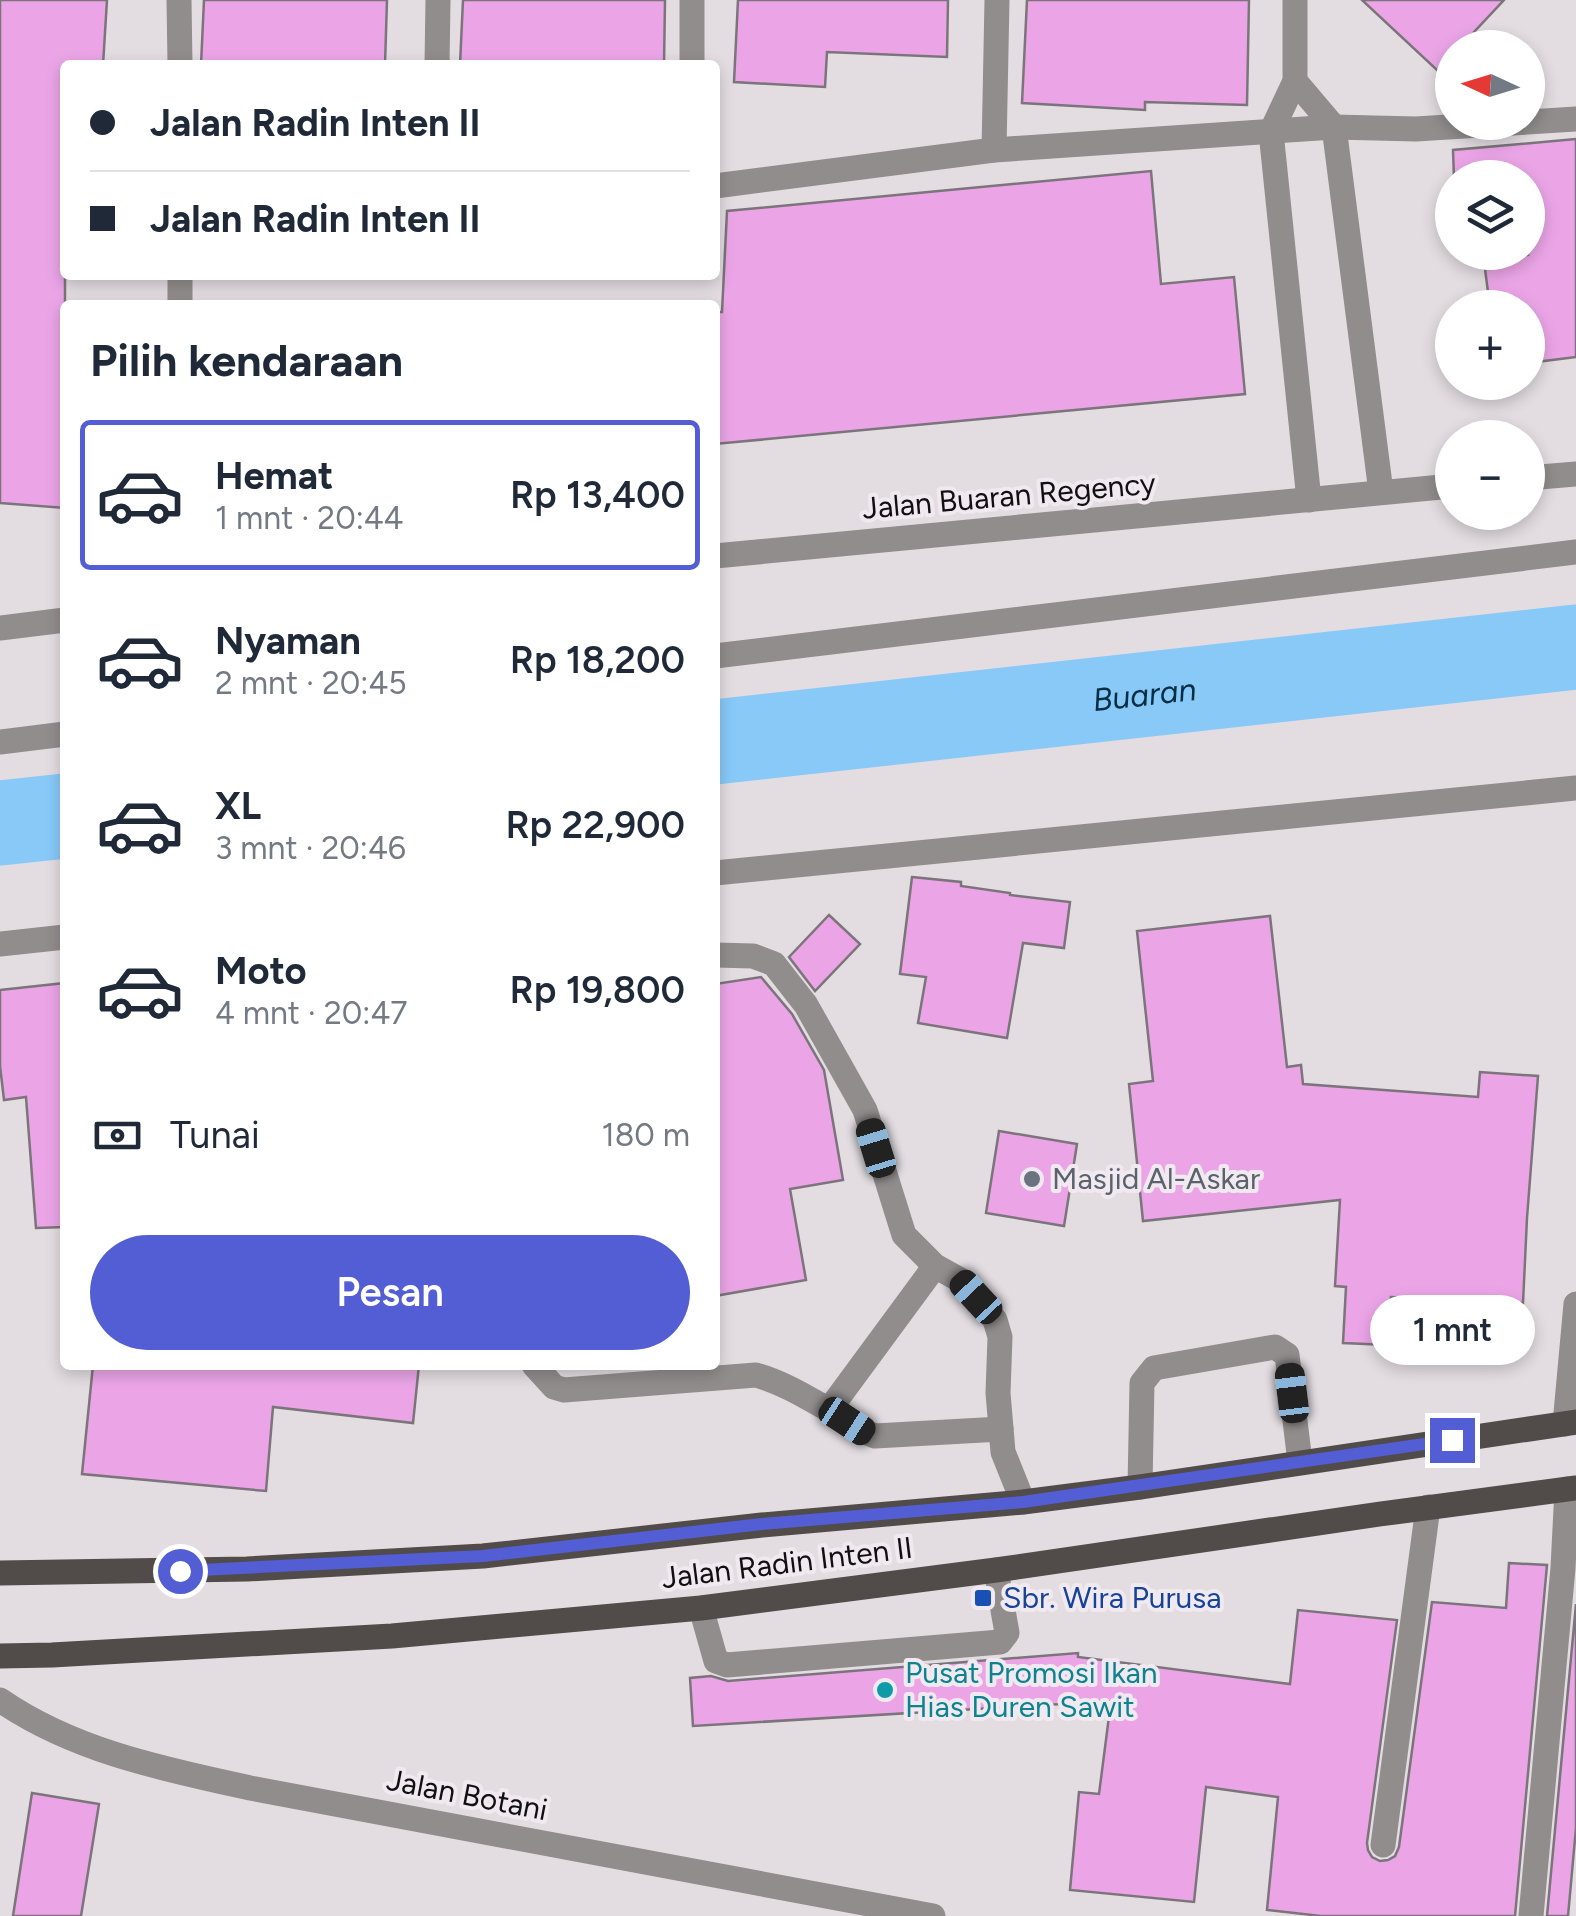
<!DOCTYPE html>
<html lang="id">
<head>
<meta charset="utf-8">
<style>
	body { margin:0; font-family:Figtree,sans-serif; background:#f6f6f7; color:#1f2937; height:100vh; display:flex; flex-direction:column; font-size:38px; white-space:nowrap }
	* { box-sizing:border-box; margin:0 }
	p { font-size:32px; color:#747a83 }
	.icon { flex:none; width:55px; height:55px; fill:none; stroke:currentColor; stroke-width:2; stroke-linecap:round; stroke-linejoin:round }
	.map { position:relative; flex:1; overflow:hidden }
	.details { position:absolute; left:60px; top:300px; width:660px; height:1070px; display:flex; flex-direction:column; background:#fff; border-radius:10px; box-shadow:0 5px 15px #0003 }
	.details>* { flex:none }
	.banner { position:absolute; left:60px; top:60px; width:660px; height:220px; border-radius:10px; box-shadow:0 5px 15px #0003; display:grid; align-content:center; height:220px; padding:0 30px; background:#fff }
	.needle { width:65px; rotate:274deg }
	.buttons { position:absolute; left:1435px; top:30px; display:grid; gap:20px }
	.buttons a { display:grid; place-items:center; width:110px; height:110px; border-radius:50%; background:#fff; box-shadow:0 5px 15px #0003; font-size:50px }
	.end { position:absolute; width:45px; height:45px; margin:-22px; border:12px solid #535ed4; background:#fff; box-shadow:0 0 0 5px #fff }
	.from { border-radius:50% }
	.bubble { position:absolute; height:70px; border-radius:35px; background:#fff; box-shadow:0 5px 15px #0003; font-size:32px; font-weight:600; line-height:70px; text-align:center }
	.car { position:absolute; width:30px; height:60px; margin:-30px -15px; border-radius:12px; box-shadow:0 0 8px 2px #0007; background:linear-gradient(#222 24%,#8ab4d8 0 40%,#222 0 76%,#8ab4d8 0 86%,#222 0) }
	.banner b { display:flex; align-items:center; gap:35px; height:95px; font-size:38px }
	.banner b+b { border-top:2px solid #e0e1e3 }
	.banner i { width:25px; height:25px; background:#1f2937 }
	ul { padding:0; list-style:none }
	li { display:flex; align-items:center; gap:30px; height:150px; margin:0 20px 15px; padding:0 10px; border:5px solid transparent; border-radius:10px }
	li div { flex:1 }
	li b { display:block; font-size:38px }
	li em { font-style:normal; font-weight:600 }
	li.selected { border-color:#535ed4 }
	li>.icon { width:90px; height:90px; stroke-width:1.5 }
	h2 { padding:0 30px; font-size:45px; line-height:120px }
	.pay { display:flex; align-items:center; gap:25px; height:110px; padding:0 30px; font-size:38px }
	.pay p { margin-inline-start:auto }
	.action { display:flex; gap:20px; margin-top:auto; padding:20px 30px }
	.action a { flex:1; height:115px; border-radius:60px; background:#535ed4; color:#fff; font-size:40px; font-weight:600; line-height:115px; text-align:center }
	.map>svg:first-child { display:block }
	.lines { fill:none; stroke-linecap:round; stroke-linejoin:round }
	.river { stroke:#88c9f8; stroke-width:85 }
	.building { fill:#eba5e7; stroke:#7b757b; stroke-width:2.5 }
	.minor { stroke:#918d8c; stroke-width:25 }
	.major { stroke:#514c49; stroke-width:25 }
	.route { stroke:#535ed4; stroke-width:12 }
	.worship-dot { fill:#6b7280; stroke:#f0eaf0; stroke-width:4 }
	.transit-dot { fill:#1a4fb4; stroke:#f0eaf0; stroke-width:4 }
	.culture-dot { fill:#0f9aa8; stroke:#f0eaf0; stroke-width:4 }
	.labels { text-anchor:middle; stroke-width:8; stroke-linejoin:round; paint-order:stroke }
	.street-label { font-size:30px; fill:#110f11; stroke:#f0eaf0 }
	.worship-label { font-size:30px; fill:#5b616d; stroke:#f0eaf0; text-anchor:start }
	.transit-label { font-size:30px; fill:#164399; stroke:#f0eaf0; text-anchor:start }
	.culture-label { font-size:30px; fill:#0d838f; stroke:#f0eaf0; text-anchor:start }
	.water-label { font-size:32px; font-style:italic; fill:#082e45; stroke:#f0eaf0 }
</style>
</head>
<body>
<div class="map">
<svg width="1576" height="1916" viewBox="0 0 1576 1916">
	<rect width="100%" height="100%" fill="#e3dde2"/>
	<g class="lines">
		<!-- river -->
		<g class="river">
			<path id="s1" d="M715 742 1576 647"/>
			<polyline points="0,823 65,816"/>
		</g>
	</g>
	<!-- building -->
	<g class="building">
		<polygon points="0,0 107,0 103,65 65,65 65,508 0,503"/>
		<polygon points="204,0 387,0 385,65 201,65"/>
		<polygon points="463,0 665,0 664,65 460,65"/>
		<polygon points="738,0 948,0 947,57 827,52 825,87 734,82"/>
		<polygon points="1027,0 1249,0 1247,105 1145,102 1145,110 1022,103"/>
		<polygon points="1362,0 1504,0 1459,48 1452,48 1452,55 1438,71"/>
		<polygon points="1576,139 1576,357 1528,363 1528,308 1490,308 1484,261 1528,255 1528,178 1454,178 1453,150"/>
		<polygon points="1151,171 1161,284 1234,277 1245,394 715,444 715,312 722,312 727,211"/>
		<polygon points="912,877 961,882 961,886 1010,893 1010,895 1070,902 1064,948 1023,943 1007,1038 918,1023 926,977 900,974"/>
		<polygon points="829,915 860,944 815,991 789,957"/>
		<polygon points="1270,916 1287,1067 1301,1065 1303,1084 1478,1097 1480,1072 1538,1076 1527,1218 1523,1303 1391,1297 1388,1345 1343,1343 1346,1287 1335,1286 1340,1200 1143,1221 1129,1084 1153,1081 1137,931"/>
		<polygon points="761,977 792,1014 824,1070 843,1180 790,1189 806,1280 715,1296 715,984"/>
		<polygon points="65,983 65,1227 36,1228 26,1097 4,1100 0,1066 0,990"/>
		<polygon points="999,1131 1077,1144 1064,1226 986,1213"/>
		<polygon points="93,1365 419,1365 413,1423 273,1407 266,1491 82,1474"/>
		<polygon points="1509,1563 1547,1565 1515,1916 1321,1916 1267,1910 1278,1797 1206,1787 1194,1902 1070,1890 1079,1792 1099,1794 1111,1701 693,1726 690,1678 711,1676 728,1681 1078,1653 1078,1657 1290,1684 1298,1610 1397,1620 1367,1843 1368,1850 1372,1857 1380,1861 1388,1860 1395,1856 1399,1847 1432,1602 1506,1608"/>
		<polygon points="1576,1604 1576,1828 1568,1916 1547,1916"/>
		<polygon points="32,1793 99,1804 81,1916 13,1916"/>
	</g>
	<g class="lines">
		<!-- minor -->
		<g class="minor">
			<polyline points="179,0 180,65"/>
			<polyline points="692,0 692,65"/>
			<polyline points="1295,0 1295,81 1271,132 1309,500"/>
			<polyline points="437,65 438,0"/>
			<polyline points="1295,81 1334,127 1381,492"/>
			<polyline points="994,150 997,0"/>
			<polyline points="715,186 994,150 1334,127 1416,129 1576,119"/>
			<polyline points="180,305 180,275"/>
			<polyline points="1528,478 1576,474"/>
			<polyline points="715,556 1452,486"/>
			<polyline points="0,628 65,620"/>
			<polyline points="715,656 1576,552"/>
			<polyline points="0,742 65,734"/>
			<polyline points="715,873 1576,788"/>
			<polyline points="0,944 65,937"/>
			<polyline points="715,955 753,956 774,964 806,1005 865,1110 904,1235 935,1266 962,1281 995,1320 1000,1337 998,1393 1003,1452 1023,1502"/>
			<path d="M534 1365 554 1387 564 1390 756 1375C782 1382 808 1398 831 1411 846 1420 859 1431 875 1436L1001 1429"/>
			<polyline points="829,1410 935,1266"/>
			<polyline points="1565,1424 1576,1304"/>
			<polyline points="1140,1487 1142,1383 1154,1368 1275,1347 1287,1355 1300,1462"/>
			<polyline points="701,1608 716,1661 727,1665 1000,1642 1007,1633 996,1570"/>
			<path d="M0 1700C74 1751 163 1769 250 1788L933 1916"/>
			<polyline points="1383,1845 1428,1507"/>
			<polyline points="1531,1916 1563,1568 1567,1489"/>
		</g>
		<!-- major -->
		<g class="major">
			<polyline points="0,1573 247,1569 483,1556 762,1525 1023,1502 1140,1487 1576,1422"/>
			<polyline points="0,1656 52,1655 392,1636 701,1608 996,1570 1380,1514 1576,1488"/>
		</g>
	</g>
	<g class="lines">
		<!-- route -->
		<polyline class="route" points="180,1571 483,1556 762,1524 1023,1502 1452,1440"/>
	</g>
	<!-- markers -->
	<circle class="worship-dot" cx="1032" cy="1179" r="10"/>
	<rect class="transit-dot" x="973" y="1588" width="20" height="20" rx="5"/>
	<circle class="culture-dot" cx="885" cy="1690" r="10"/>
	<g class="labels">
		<!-- street labels -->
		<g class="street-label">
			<text transform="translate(1009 496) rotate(-5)" y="10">Jalan Buaran Regency</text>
			<text transform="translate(787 1563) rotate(-7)" y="10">Jalan Radin Inten II</text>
			<text transform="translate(467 1795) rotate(11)" y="10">Jalan Botani</text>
		</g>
		<!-- worship labels -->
		<g class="worship-label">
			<text x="1052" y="1189">Masjid Al-Askar</text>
		</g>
		<!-- transit labels -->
		<g class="transit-label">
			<text x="1003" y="1608">Sbr. Wira Purusa</text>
		</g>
		<!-- culture labels -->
		<g class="culture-label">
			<text x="905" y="1683">Pusat Promosi Ikan<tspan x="905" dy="34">Hias Duren Sawit</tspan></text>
		</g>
		<!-- water labels -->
		<g class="water-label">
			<text dy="11" stroke="none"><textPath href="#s1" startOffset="432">Buaran</textPath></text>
		</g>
	</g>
</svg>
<div class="buttons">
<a><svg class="needle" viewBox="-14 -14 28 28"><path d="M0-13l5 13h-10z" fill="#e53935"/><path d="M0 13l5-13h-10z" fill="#747a83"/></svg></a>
<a><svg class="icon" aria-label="layers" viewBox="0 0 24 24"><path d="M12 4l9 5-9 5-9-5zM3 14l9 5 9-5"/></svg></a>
<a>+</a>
<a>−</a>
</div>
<i class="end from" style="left:180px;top:1571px"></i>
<i class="end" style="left:1452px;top:1440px"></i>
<div class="bubble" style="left:1370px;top:1295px;width:165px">1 mnt</div>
<i class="car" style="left:876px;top:1148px;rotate:343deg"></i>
<i class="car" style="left:976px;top:1297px;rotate:317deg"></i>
<i class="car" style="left:1292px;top:1393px;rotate:353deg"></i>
<i class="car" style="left:847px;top:1421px;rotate:123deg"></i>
<div class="banner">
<b><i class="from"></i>Jalan Radin Inten II</b>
<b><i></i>Jalan Radin Inten II</b>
</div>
<section class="details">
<h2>Pilih kendaraan</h2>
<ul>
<li class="selected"><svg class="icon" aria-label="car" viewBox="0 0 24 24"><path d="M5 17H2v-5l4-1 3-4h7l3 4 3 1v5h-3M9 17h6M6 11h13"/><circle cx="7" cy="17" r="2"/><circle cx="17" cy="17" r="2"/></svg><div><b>Hemat</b><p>1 mnt · 20:44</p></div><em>Rp 13,400</em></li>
<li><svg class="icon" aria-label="car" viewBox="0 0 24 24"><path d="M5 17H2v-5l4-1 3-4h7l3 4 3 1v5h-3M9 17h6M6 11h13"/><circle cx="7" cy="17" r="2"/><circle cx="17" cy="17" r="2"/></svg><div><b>Nyaman</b><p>2 mnt · 20:45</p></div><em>Rp 18,200</em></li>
<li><svg class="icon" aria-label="car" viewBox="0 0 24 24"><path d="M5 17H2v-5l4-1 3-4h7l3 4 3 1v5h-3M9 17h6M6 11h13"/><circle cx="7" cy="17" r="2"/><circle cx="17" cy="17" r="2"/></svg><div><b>XL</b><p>3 mnt · 20:46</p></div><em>Rp 22,900</em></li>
<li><svg class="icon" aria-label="car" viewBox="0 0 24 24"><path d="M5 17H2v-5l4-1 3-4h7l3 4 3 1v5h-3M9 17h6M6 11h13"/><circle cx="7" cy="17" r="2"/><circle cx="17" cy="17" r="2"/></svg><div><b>Moto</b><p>4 mnt · 20:47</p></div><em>Rp 19,800</em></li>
</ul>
<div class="pay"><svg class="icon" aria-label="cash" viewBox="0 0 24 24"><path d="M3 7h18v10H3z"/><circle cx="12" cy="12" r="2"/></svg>Tunai<p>180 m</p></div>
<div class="action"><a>Pesan</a></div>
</section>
</div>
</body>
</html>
